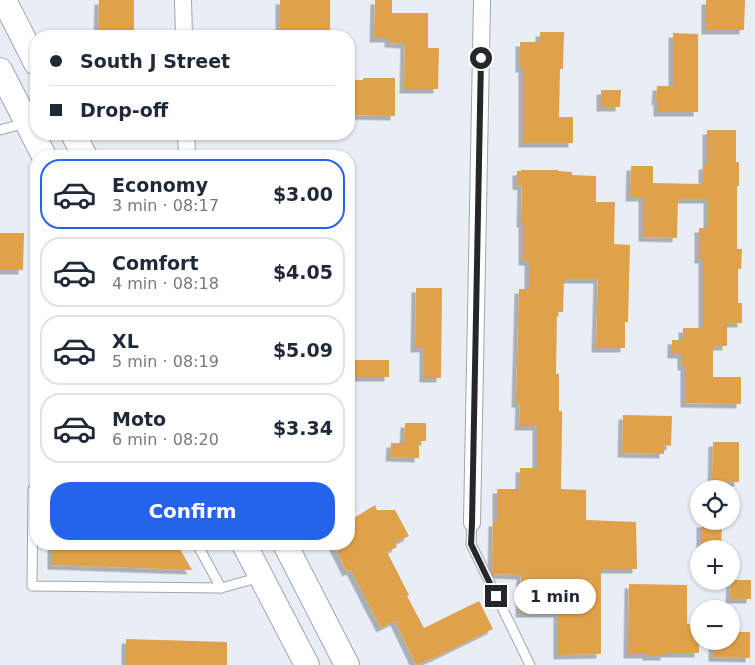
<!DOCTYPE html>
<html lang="en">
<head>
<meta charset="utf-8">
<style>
	body { margin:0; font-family:"DejaVu Sans",sans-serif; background:#f2f2f3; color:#1f2937; height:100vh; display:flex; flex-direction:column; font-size:19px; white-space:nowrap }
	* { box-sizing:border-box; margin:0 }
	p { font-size:16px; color:#747a83 }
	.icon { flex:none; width:28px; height:28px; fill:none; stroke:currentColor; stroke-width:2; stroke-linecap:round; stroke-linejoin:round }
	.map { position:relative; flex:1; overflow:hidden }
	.drawer { position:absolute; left:30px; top:150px; width:325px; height:400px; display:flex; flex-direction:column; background:#fff; border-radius:20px; box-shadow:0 1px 4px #0004 }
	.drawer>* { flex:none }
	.guide { position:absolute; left:30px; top:30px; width:325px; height:110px; border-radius:20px; box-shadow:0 1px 4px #0004; display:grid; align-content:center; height:110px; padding:0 20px; background:#fff }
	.tools { position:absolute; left:690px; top:480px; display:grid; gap:10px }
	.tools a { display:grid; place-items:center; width:50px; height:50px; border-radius:50%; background:#fff; box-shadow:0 1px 4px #0004; font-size:25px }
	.end { position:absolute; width:22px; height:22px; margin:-11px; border:6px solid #25272a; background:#fff; box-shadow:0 0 0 2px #fff }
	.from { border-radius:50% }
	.bubble { position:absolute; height:35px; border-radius:18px; background:#fff; box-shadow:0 1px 4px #0004; font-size:16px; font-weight:700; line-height:35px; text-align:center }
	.guide b { display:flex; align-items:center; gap:18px; height:48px; font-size:19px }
	.guide b+b { border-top:1px solid #e0e1e3 }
	.guide i { width:12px; height:12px; background:#1f2937 }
	ul { padding:9px 0 0; list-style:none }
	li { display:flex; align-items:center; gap:15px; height:70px; margin:0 10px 8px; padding:0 10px; border:2px solid #e0e1e3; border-radius:20px }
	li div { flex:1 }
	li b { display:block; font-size:19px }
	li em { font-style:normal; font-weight:700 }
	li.current { border-color:#2563eb }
	li>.icon { width:45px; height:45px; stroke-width:1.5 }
	.action { display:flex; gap:10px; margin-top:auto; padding:10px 20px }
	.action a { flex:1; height:58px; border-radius:20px; background:#2563eb; color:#fff; font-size:20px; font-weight:700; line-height:58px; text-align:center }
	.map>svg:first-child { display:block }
	.building { fill:#dfa148; filter:url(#shadow) }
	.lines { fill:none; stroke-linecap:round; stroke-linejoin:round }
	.lane-casing { stroke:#a1a6ad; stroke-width:11 }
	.street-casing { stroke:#a1a6ad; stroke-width:18 }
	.secondary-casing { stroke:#a1a6ad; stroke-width:26 }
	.lane { stroke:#fff; stroke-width:9 }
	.street { stroke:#fff; stroke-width:16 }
	.secondary { stroke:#fff; stroke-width:24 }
	.route { stroke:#25272a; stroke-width:6 }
</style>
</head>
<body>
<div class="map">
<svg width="755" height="665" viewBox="0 0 755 665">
	<defs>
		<filter id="shadow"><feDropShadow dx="-4.5" dy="4.5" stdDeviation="0" flood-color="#0004"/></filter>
	</defs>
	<rect width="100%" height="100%" fill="#e9eef6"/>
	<!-- building -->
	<g class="building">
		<polygon points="99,0 134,0 134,36 98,36"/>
		<rect x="280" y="0" width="50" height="36"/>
		<polygon points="375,0 392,0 392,13 428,13 428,48 439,48 438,89 404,89 405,44 389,43 389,38 374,38"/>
		<polygon points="706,0 745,0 744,30 706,30"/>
		<polygon points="540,32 564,32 563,69 560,69 559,117 573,117 573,143 523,143 523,68 520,68 520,42 540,42"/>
		<polygon points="673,33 698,34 698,112 658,112 658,101 656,101 657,86 673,86"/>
		<polygon points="363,78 395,78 395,116 349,115 349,80 363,80"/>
		<polygon points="601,90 621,90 620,107 601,107"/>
		<polygon points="707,130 736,130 736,162 739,162 739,186 737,186 737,249 742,249 741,269 738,269 738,303 742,303 742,323 727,323 727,346 713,346 713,377 741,377 741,404 685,403 685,366 682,366 682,354 672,354 672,340 683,340 683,328 703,328 703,259 699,259 699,228 708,228 708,199 678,199 677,238 643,237 643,197 630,197 631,166 653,166 653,183 703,184 703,165 707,165"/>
		<polygon points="521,170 558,170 558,171 572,172 572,175 596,176 596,202 615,202 614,244 630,245 628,322 625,322 625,348 596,348 598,279 564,279 563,312 557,312 556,374 559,374 559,411 562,411 562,424 561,489 586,490 586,520 636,522 637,569 601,569 601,654 558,655 558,613 520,613 521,575 493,574 492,574 493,522 497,522 497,489 520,489 520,468 537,468 537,426 519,426 520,403 516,403 519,289 529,289 529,261 523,261 523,223 521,223 522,186 517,185 517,171 521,171"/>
		<polygon points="0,233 24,233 23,270 0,270"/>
		<polygon points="416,288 442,288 441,378 424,378 424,348 415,348"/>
		<rect x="349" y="360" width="40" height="17"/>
		<polygon points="623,415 672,416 671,446 664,445 664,454 622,453"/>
		<polygon points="405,423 426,423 426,441 419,441 419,458 390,457 391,443 404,443"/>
		<polygon points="713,442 739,442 739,482 712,481"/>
		<polygon points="375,505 377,510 395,510 409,536 395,543 397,547 387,552 409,595 407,596 424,628 479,601 493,629 436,657 416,665 395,621 381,628 351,570 347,572 333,544 349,544 349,521"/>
		<polygon points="701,523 722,523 721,549 701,549"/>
		<polygon points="52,544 177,544 192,570 52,565"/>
		<polygon points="731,580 751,580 751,599 730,599"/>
		<polygon points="629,584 687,585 687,624 699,624 699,653 665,653 665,656 647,656 647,654 628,654"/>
		<polygon points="731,632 750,632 750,658 713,657 713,641 731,641"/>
		<polygon points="126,639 227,642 227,665 126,665"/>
	</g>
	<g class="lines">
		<!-- lane casing -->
		<g class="lane-casing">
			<g id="lane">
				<polyline points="0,130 26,123"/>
				<polyline points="36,489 33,489 32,586 221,588 261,577"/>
				<polyline points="472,523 471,544 530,665"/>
				<polyline points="197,544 221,588"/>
			</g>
		</g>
		<!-- street casing -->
		<g class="street-casing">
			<g id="street">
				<polyline points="183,0 184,36"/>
				<polyline points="186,134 187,156"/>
				<polyline points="472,523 482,0"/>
			</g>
		</g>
		<!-- secondary casing -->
		<g class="secondary-casing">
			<g id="secondary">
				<polyline points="4,0 36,63"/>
				<polyline points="0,70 44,156"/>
				<polyline points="73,134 85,156"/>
				<polyline points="244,544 307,665"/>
				<polyline points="285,544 347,665"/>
			</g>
		</g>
		<!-- lane -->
		<use href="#lane" class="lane"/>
		<!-- street -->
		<use href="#street" class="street"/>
		<!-- secondary -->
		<use href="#secondary" class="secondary"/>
	</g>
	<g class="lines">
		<!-- route -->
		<polyline class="route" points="481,58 472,523 471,544 496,596"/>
	</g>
</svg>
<div class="tools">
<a><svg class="icon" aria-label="locate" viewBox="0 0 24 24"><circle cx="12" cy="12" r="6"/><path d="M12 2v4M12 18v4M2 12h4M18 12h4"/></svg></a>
<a>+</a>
<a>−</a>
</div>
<i class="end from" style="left:481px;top:58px"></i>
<i class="end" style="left:496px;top:596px"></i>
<div class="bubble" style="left:514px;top:579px;width:82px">1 min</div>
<div class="guide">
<b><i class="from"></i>South J Street</b>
<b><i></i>Drop-off</b>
</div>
<section class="drawer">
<ul>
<li class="current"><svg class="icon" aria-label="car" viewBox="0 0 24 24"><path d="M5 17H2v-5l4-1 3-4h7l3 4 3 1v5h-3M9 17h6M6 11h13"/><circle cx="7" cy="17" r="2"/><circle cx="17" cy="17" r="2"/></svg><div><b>Economy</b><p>3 min · 08:17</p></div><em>$3.00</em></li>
<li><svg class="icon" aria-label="car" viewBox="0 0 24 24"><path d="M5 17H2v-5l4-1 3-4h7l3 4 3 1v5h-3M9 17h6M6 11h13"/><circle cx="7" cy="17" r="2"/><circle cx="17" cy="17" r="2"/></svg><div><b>Comfort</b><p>4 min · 08:18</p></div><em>$4.05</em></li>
<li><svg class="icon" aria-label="car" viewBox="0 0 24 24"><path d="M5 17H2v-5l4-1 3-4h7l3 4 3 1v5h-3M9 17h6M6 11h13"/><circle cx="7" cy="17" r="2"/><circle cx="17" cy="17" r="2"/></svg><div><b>XL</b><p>5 min · 08:19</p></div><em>$5.09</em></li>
<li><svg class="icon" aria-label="car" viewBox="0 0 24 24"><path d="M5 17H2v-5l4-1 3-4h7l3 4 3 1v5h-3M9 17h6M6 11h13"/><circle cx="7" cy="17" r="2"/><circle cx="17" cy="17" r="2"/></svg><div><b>Moto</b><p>6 min · 08:20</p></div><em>$3.34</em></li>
</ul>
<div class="action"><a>Confirm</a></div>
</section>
</div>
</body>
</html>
